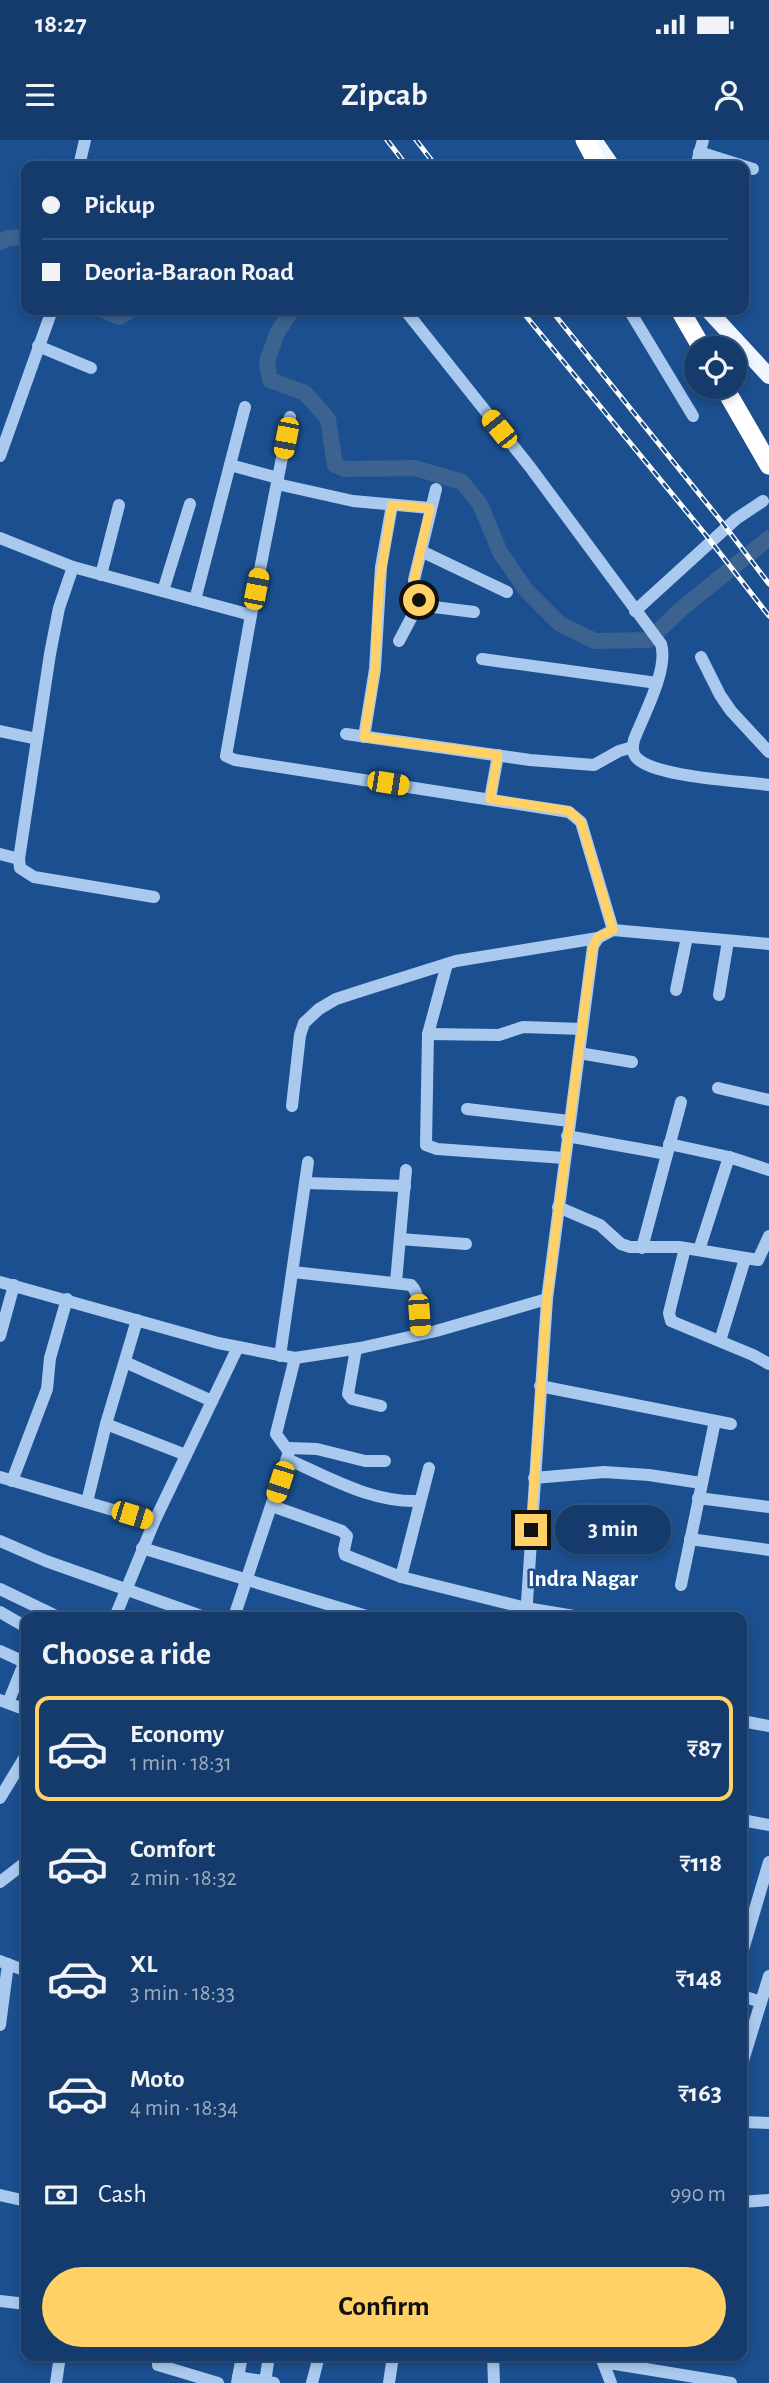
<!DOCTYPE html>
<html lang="en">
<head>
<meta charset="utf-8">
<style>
	body { margin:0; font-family:"Alegreya Sans",sans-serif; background:#214673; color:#f1f3f6; height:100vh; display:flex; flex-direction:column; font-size:26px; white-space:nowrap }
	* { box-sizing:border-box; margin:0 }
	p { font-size:23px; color:#9dadc1 }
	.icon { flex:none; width:38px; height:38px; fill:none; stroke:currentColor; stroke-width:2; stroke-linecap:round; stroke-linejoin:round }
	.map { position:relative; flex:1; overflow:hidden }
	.drawer { position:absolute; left:21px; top:1472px; width:726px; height:749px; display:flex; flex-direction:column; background:#143b6b; border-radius:14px; box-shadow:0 4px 10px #0003,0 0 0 2px #33557e }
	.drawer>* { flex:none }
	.guide { position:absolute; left:21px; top:21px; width:728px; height:154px; border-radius:14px; box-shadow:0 4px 10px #0003,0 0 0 2px #33557e; display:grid; align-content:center; height:154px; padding:0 21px; background:#143b6b }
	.fabs { position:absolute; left:684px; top:196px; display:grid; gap:14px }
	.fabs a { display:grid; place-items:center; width:63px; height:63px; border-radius:50%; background:#143b6b; box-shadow:0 4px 10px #0003,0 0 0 2px #33557e; font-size:35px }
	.end { position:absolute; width:32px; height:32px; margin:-16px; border:9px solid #ffd166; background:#111; box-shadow:0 0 0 4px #111 }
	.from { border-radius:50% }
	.bubble { position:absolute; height:49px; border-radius:24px; background:#143b6b; box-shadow:0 4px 10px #0003,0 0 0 2px #33557e; font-size:23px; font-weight:700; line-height:49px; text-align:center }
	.car { position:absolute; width:21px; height:42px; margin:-21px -10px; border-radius:9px; box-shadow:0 0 5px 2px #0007; background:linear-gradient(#f5c518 24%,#345 0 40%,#f5c518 0 76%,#345 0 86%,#f5c518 0) }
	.guide b { display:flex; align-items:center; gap:24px; height:66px; font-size:26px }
	.guide b+b { border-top:2px solid #33557e }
	.guide i { width:18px; height:18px; background:#f1f3f6 }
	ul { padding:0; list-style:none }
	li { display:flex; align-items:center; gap:21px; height:105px; margin:0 14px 10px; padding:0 7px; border:4px solid transparent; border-radius:14px }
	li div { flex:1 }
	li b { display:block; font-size:26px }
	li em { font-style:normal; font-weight:700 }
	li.current { border-color:#ffd166 }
	li>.icon { width:63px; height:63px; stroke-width:1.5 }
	h2 { padding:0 21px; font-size:32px; line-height:84px }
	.pay { display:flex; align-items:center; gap:18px; height:77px; padding:0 21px; font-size:26px }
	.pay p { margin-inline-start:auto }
	.button { display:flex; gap:14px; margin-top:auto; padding:14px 21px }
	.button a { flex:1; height:80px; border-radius:42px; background:#ffd166; color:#111; font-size:28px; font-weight:700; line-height:80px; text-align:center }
	.status { display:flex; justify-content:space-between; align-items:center; height:49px; padding:0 35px; background:#143b6b; direction:ltr }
	.status svg { height:19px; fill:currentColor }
	header { display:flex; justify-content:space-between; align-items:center; height:91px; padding:0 21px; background:#143b6b; font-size:32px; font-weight:700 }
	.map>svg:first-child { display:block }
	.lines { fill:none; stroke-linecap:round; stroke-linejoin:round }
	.river { stroke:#3c6290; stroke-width:16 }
	.minor { stroke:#a9c9ee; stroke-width:12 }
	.major { stroke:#f0f6ff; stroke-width:16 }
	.highway { stroke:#fff; stroke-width:19 }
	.rail-casing { stroke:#fff; stroke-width:5 }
	.rail { stroke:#1b4f8f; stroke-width:2.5; stroke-dasharray:8; stroke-linecap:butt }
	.route { stroke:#ffd166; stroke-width:9 }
	.labels { text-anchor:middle; stroke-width:5; stroke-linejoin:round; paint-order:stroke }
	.neighbourhood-label { font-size:23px; font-weight:bold; fill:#fff; stroke:#1b4f8f }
</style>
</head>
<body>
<div class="status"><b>18:27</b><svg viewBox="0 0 49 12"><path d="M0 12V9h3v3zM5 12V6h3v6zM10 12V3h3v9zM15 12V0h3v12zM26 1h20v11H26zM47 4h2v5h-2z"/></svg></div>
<header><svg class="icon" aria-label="menu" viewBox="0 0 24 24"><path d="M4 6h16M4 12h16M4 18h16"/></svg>Zipcab<svg class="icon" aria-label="person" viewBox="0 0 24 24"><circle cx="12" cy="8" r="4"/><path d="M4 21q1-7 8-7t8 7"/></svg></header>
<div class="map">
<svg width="769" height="2243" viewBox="0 0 769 2243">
	<rect width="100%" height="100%" fill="#1b4f8f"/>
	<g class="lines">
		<!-- river -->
		<g class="river">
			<polyline points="0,102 8,98 26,97"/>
			<polyline points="103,170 119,177 131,170"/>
			<polyline points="292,170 277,193 267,222 270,240 305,253 328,279 335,325 345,329 415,328 462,342 480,364 500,412 526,450 560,484 595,501 649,500 680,470 769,398"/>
		</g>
		<!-- minor -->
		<g class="minor">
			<polyline points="699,12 753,29"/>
			<polyline points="79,26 85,0"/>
			<polyline points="696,26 703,0"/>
			<path d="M405 170 530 327 661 504C669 529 643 576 634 600 632 608 632 615 639 620 660 637 740 641 769 645"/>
			<polyline points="629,170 693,276"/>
			<polyline points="38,206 91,228"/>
			<polyline points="290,277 251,475 226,616 235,620 569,672 581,682 613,790"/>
			<polyline points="0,316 52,170"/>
			<polyline points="230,325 278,338"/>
			<polyline points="277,344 353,361 430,368"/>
			<polyline points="0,398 73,427"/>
			<polyline points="421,411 507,452"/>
			<polyline points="101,435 119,365"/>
			<polyline points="163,451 190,364"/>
			<polyline points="195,460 245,267"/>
			<polyline points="418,465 474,472"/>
			<polyline points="635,471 736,379 763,361"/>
			<polyline points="399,501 418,465 419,460 414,440 436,349"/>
			<polyline points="701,517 720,555 731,571 769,612"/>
			<polyline points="482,519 657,543"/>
			<polyline points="0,591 37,599"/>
			<polyline points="346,594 530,620 594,625 619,611 633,607"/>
			<polyline points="364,597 375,529 381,427 392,365"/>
			<polyline points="490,659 498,615"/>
			<polyline points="0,714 19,719"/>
			<polyline points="154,757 34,737 20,728 19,719 50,514 59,468 73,427 251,475"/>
			<polyline points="447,824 428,894 426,1005 437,1009 564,1018"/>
			<polyline points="676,850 687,797"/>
			<polyline points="719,855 728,801"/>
			<polyline points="428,894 499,895 523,887 582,889"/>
			<polyline points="579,913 632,922"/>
			<polyline points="718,948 769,960"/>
			<polyline points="292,966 300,895 304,883 319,869 336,859 367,849 456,821 598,798"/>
			<polyline points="467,969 569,981"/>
			<polyline points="567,996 667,1014"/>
			<polyline points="669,1004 729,1017 769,1030"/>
			<polyline points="305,1043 405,1046"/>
			<polyline points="558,1067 600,1085 621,1104 630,1107 679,1107 758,1120 769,1096"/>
			<polyline points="400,1099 466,1104"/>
			<polyline points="642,1108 681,962"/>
			<polyline points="685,1108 669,1173 671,1181 753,1215 769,1224"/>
			<polyline points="699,1110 729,1017"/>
			<path d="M293 1132 411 1145C422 1156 419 1179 420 1194"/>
			<polyline points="0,1142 218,1203 295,1218 360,1208 436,1191 547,1159"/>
			<polyline points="396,1142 406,1030"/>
			<polyline points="0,1196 14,1145"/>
			<polyline points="720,1201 745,1119"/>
			<polyline points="356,1209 348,1254 352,1259 381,1266"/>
			<polyline points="280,1216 308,1022"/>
			<polyline points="125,1222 212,1261"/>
			<polyline points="540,1246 731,1284"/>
			<polyline points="106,1284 186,1315"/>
			<polyline points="288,1308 317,1309 365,1321 385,1321"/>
			<path d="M287 1319C330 1338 372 1363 420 1361"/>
			<polyline points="0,1337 154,1382"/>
			<polyline points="534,1338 604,1332 649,1335 701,1343"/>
			<polyline points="12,1341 47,1249 50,1218 67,1159"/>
			<polyline points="698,1358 769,1367"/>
			<polyline points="87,1362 106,1284 137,1180"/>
			<polyline points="272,1366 342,1391 347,1396 344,1410 345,1415 401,1437 526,1468 580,1477"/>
			<polyline points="690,1399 769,1410"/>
			<polyline points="0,1401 46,1421 204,1477"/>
			<polyline points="142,1408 370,1477"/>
			<polyline points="401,1437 429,1328"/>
			<polyline points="681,1445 715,1281"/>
			<polyline points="0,1449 58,1477"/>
			<polyline points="0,1472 26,1487"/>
			<polyline points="115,1477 154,1382 238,1207"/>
			<polyline points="234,1477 289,1312 276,1294 295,1218"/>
			<polyline points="526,1477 547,1159 593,806 598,798 613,790 769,804"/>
			<polyline points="0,1511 22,1521 23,1526 8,1563"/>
			<polyline points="0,1560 26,1570"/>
			<polyline points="742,1581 769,1586"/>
			<polyline points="0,1658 26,1615"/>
			<polyline points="742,1680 769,1685"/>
			<polyline points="0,1742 26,1722"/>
			<polyline points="742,1813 769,1722"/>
			<polyline points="0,1821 26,1831"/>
			<polyline points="742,1856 761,1862"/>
			<polyline points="0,1885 8,1824"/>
			<polyline points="742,1924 769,1836"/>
			<polyline points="742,1982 769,1983"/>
			<polyline points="0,2055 26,2061"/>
			<polyline points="742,2062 769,2060"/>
			<polyline points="0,2161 26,2164"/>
			<polyline points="158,2216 158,2225 218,2243"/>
			<polyline points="493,2216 494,2243"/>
			<polyline points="601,2217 611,2243"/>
			<polyline points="603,2222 731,2243"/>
			<polyline points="238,2237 274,2243"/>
			<polyline points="265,2242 269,2216"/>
			<polyline points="56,2243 60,2216"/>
			<polyline points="237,2243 242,2216"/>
			<polyline points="312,2243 319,2216"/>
			<polyline points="389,2243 393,2216"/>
		</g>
		<!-- major -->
		<g class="major">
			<polyline points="594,0 612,26"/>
			<polyline points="708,170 769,236"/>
		</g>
		<!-- highway -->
		<g class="highway">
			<polyline points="585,0 599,26"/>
			<polyline points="680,170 702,208"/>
			<polyline points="724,247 769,325"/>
		</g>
		<!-- rail casing -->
		<g class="rail-casing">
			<g id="rail">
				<polyline points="387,0 407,26"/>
				<polyline points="416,0 436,26"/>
				<polyline points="521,170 705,394 769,476"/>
				<polyline points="551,170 721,381 769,444"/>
			</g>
		</g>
		<!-- rail -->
		<use href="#rail" class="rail"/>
	</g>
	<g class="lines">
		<!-- route -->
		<polyline class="route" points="419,460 414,440 430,368 392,365 379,445 375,529 364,597 498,615 490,659 569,671 581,682 613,790 598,797 593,806 585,864 547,1159 531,1390"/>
	</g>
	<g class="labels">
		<!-- neighbourhood labels -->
		<g class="neighbourhood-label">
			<text x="583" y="1446">Indra Nagar</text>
		</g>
	</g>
</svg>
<div class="fabs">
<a><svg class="icon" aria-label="locate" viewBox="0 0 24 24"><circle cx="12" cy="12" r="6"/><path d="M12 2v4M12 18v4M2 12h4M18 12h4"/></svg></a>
</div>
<i class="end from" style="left:419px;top:460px"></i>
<i class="end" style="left:531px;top:1390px"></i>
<div class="bubble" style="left:555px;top:1365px;width:116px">3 min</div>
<i class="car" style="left:499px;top:289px;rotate:321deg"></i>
<i class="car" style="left:286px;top:298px;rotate:191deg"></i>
<i class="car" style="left:256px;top:449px;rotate:11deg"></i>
<i class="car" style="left:388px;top:643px;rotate:99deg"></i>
<i class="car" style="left:419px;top:1175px;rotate:176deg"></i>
<i class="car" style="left:280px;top:1342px;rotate:198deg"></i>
<i class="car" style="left:132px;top:1375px;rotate:107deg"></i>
<div class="guide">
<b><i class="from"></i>Pickup</b>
<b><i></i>Deoria-Baraon Road</b>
</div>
<section class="drawer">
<h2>Choose a ride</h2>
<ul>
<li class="current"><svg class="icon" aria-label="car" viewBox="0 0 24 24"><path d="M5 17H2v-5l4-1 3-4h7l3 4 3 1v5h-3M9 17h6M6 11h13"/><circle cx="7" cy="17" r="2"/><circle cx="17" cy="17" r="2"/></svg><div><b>Economy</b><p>1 min · 18:31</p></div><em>₹87</em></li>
<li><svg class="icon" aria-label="car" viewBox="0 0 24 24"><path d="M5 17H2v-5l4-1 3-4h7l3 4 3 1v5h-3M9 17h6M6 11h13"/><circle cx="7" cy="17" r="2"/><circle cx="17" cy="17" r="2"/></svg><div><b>Comfort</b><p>2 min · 18:32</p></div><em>₹118</em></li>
<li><svg class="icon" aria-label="car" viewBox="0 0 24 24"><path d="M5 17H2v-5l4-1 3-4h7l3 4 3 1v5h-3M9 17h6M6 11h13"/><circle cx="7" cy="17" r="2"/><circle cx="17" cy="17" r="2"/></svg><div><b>XL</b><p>3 min · 18:33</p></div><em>₹148</em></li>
<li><svg class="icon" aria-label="car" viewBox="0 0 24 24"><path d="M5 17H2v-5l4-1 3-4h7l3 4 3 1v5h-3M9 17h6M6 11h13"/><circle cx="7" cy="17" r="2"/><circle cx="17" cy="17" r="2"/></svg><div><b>Moto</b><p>4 min · 18:34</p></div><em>₹163</em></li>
</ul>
<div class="pay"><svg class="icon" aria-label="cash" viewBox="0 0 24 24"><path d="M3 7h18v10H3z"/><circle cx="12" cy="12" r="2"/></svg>Cash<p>990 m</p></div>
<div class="button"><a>Confirm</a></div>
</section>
</div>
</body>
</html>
